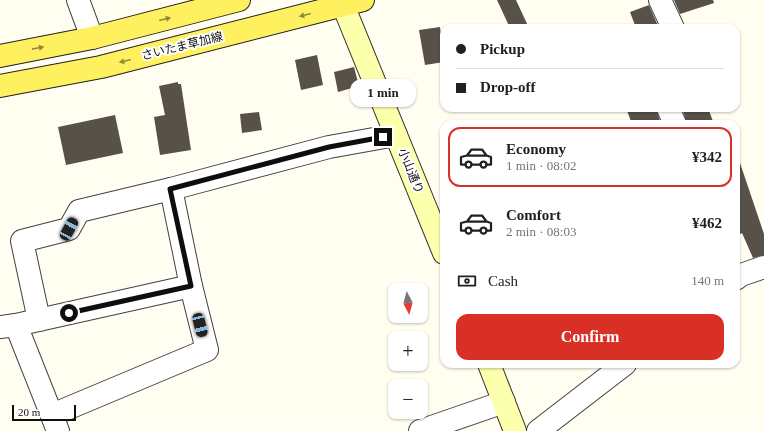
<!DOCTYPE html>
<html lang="en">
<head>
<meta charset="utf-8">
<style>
	body { margin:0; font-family:"Times New Roman","Noto Sans JP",serif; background:#f6f6f6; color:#202124; height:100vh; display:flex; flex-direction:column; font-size:15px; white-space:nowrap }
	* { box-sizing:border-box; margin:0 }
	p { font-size:13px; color:#757577 }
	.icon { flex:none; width:22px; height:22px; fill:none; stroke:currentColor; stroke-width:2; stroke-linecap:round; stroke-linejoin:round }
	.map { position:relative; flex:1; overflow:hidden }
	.side { position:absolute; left:440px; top:120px; width:300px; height:248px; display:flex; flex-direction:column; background:#fff; border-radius:12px; box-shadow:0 1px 3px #0004 }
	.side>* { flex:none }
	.top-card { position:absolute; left:440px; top:24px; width:300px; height:88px; border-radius:12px; box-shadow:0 1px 3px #0004; display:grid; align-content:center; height:88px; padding:0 16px; background:#fff }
	.needle { width:26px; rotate:174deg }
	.fabs { position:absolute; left:388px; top:283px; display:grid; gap:8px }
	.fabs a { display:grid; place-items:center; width:40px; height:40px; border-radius:8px; background:#fff; box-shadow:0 1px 3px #0004; font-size:20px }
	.scale { position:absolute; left:12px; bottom:10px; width:64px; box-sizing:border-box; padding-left:4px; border:2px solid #0e0e0e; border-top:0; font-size:11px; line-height:14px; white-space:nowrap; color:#0e0e0e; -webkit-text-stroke:3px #fff; paint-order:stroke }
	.end { position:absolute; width:18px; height:18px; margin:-9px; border:5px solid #0e0e0e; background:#fff; box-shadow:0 0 0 2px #fff }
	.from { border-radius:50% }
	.bubble { position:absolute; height:28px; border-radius:12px; background:#fff; box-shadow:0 1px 3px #0004; font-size:13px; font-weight:700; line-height:28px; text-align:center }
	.car { position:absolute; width:12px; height:24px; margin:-12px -6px; border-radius:5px; box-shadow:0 0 3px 1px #0007; background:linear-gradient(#222 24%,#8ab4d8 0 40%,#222 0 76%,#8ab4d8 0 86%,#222 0) }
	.top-card b { display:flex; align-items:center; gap:14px; height:38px; font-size:15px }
	.top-card b+b { border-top:1px solid #e0e0e0 }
	.top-card i { width:10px; height:10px; background:#202124 }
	ul { padding:7px 0 0; list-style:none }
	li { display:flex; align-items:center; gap:12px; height:60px; margin:0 8px 6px; padding:0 8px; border:2px solid transparent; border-radius:12px }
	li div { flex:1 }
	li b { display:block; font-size:15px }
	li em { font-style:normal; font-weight:700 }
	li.selected { border-color:#d93025 }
	li>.icon { width:36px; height:36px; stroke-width:1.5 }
	.pay { display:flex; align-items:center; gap:10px; height:44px; padding:0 16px; font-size:15px }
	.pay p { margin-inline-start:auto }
	.primary-button { display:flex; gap:8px; margin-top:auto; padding:8px 16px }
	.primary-button a { flex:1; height:46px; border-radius:12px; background:#d93025; color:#fff; font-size:16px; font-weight:700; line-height:46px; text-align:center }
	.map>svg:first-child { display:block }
	.building { fill:#58514a }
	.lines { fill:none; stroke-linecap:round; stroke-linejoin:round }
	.street-casing { stroke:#414141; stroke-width:24 }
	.secondary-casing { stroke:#303030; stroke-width:24 }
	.primary-casing { stroke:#1f1f1f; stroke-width:24 }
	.street { stroke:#fff; stroke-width:22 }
	.secondary { stroke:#fcffab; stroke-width:22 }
	.primary { stroke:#fff060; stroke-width:22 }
	.oneway { fill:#938a3b }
	.route { stroke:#0e0e0e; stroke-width:5 }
	.labels { text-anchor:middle; stroke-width:4; stroke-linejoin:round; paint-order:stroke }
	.street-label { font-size:12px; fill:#0e0e0e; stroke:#fff }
</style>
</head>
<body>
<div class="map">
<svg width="764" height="431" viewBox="0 0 764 431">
	<rect width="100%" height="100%" fill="#fffef0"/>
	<!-- building -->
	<g class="building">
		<polygon points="497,0 516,0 529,28 510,28"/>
		<polygon points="674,0 713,0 714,3 680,14"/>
		<polygon points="649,5 659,28 636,28 630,12"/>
		<polygon points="440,27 444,62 425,65 419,30"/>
		<polygon points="317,55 323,85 301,90 295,60"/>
		<polygon points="354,67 359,86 338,92 334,72"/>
		<polygon points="178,82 178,84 181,84 191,150 160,155 154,117 165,115 159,86"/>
		<polygon points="626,108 656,108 661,124 632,124"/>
		<polygon points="682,108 708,108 714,124 687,124"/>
		<polygon points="259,112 262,130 242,133 240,114"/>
		<polygon points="115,115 123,153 66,165 58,127"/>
		<polygon points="739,160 764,234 764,255 753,258 742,233 736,236 736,161"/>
	</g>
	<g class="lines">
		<!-- street casing -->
		<g class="street-casing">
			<g id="street">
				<polyline points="78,0 92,38"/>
				<polyline points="660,0 673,28"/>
				<polyline points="668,108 675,124"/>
				<polyline points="736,279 741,275 764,267"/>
				<polyline points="39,320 22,241 69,229 79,211 171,189 329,147 396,135"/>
				<polyline points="16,325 58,431"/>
				<polyline points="0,327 16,325 191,286"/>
				<polyline points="52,415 207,350 191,286 171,189"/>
				<polyline points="420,431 504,402"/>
				<polyline points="538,431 625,364"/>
			</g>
		</g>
		<!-- secondary casing -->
		<g class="secondary-casing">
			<g id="secondary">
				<polyline points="341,0 444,253"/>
				<polyline points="489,364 515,431"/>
			</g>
		</g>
		<!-- primary casing -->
		<g class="primary-casing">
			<g id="primary">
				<polyline points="0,56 92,38 239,0"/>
				<polyline points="0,86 101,67 363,0"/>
			</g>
		</g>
		<!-- street -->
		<use href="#street" class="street"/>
		<!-- secondary -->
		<use href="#secondary" class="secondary"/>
		<!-- primary -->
		<use href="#primary" class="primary"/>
	</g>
	<!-- one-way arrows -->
	<defs><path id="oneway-solid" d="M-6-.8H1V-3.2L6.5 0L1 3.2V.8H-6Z"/></defs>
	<g class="oneway">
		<use href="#oneway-solid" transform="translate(305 15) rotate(166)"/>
		<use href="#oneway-solid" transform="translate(165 19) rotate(-14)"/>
		<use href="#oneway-solid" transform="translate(38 48) rotate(-11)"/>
		<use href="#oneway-solid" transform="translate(125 61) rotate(166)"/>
	</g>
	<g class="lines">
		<!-- route -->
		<polyline class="route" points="69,313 191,286 170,189 329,147 383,137"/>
	</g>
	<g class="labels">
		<!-- street labels -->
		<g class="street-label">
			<text transform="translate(182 46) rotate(-14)" y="4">さいたま草加線</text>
			<text transform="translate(411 171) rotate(68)" y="4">小山通り</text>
		</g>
	</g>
</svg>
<div class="fabs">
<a><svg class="needle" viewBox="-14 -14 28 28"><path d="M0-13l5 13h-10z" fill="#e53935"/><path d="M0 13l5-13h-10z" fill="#757577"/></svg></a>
<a>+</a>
<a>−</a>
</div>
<div class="scale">20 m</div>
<i class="end from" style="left:69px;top:313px"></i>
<i class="end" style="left:383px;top:137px"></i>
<div class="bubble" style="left:350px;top:79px;width:66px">1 min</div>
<i class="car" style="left:69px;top:229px;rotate:28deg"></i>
<i class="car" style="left:200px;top:325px;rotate:166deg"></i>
<div class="top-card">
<b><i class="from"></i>Pickup</b>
<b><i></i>Drop-off</b>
</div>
<section class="side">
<ul>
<li class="selected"><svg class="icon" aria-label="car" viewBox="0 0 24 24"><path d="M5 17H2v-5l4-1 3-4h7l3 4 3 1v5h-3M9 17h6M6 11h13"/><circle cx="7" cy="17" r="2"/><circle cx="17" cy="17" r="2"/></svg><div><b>Economy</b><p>1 min · 08:02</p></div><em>¥342</em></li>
<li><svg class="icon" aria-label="car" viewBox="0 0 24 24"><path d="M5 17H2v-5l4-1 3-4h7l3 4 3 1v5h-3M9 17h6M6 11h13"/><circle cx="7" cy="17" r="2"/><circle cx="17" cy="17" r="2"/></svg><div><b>Comfort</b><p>2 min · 08:03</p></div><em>¥462</em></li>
</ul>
<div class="pay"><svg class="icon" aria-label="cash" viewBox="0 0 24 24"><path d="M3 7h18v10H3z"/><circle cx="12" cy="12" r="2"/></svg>Cash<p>140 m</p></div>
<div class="primary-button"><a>Confirm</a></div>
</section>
</div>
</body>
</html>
